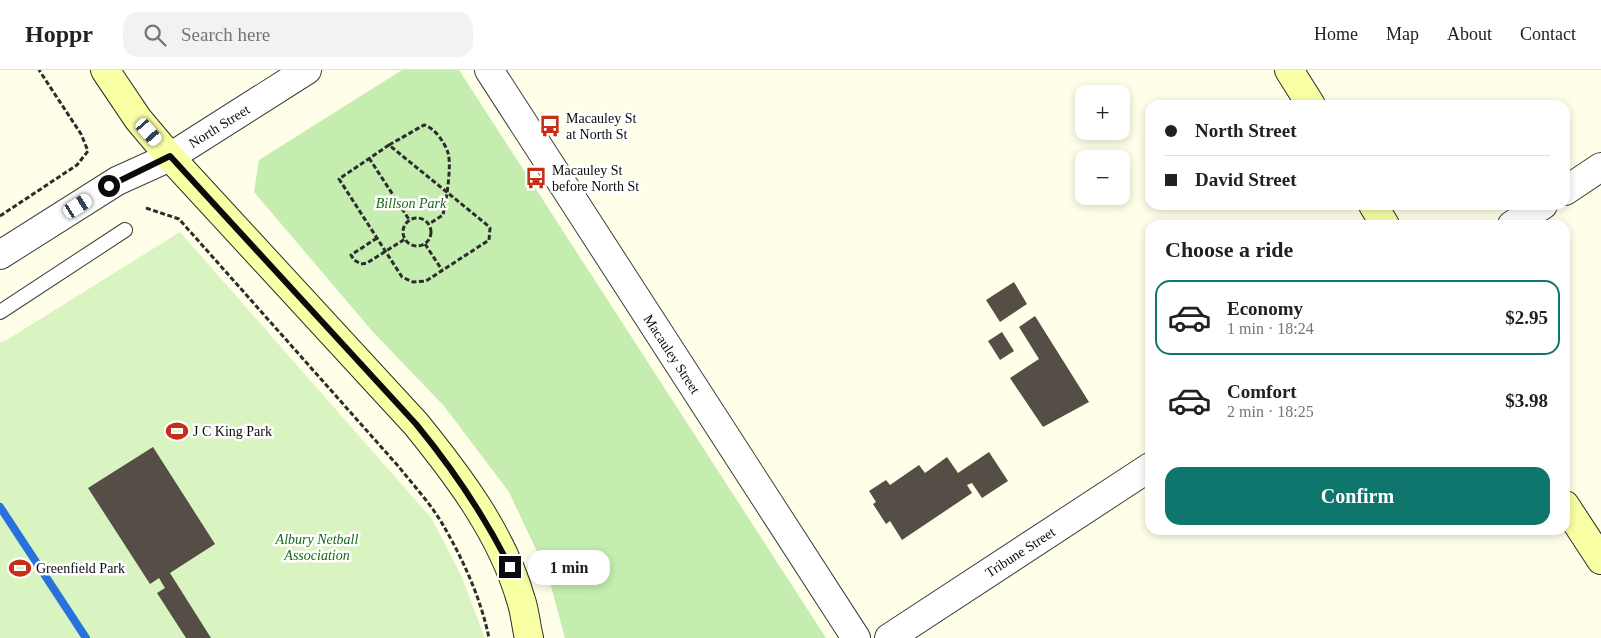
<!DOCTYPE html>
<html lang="en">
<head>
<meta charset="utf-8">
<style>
	body { margin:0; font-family:"Times New Roman",serif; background:#f2f2f2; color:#202124; height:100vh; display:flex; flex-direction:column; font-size:19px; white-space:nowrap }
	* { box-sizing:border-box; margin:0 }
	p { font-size:16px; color:#757577 }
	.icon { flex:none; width:28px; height:28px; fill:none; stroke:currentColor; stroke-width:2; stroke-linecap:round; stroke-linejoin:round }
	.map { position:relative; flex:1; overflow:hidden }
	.details { position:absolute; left:1145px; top:150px; width:425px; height:315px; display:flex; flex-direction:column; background:#fff; border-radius:15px; box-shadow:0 2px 8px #0003 }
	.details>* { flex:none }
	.banner { position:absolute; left:1145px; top:30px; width:425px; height:110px; border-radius:15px; box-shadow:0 2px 8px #0003; display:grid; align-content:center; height:110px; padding:0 20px; background:#fff }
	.controls { position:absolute; left:1075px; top:15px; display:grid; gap:10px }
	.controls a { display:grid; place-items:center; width:55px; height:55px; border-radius:10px; background:#fff; box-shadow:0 2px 8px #0003; font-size:25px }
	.end { position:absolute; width:22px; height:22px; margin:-11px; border:6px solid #0b0b0b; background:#fff; box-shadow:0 0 0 2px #fff }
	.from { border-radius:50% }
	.bubble { position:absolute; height:35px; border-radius:15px; background:#fff; box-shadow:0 2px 8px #0003; font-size:16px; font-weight:600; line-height:35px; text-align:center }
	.car { position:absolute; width:15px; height:30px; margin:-15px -8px; border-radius:6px; box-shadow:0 0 4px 1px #0007; background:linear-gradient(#fff 24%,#345 0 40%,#fff 0 76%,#345 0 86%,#fff 0) }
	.banner b { display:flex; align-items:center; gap:18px; height:48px; font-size:19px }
	.banner b+b { border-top:1px solid #e0e0e0 }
	.banner i { width:12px; height:12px; background:#202124 }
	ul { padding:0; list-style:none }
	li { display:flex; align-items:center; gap:15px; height:75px; margin:0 10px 8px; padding:0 10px; border:2px solid transparent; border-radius:15px }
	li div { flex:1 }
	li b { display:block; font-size:19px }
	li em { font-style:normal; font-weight:600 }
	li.selected { border-color:#0f766e }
	li>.icon { width:45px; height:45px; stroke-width:1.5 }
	h2 { padding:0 20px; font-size:22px; line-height:60px }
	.button { display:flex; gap:10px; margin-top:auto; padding:10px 20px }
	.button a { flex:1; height:58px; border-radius:15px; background:#0f766e; color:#fff; font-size:20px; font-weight:600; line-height:58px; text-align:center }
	header { display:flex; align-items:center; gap:30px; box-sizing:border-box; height:70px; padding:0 25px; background:#fff; border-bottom:1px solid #e0e0e0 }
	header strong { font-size:24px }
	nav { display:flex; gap:28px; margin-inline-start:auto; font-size:18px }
	.search { width:350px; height:45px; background:#f2f2f2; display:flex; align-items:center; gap:12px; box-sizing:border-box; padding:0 18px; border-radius:15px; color:#757577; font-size:19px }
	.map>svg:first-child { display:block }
	.green { fill:#c4edaf }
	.pitch { fill:#d9f3c1 }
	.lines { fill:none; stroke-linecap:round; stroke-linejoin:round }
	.stream { stroke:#2773db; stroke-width:8 }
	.building { fill:#554e46 }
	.service-casing { stroke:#3e3e3e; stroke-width:16 }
	.minor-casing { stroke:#3e3e3e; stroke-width:30 }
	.tertiary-casing { stroke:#3e3e3e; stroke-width:30 }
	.secondary-casing { stroke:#2d2d2d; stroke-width:30 }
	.path { stroke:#2d2d2d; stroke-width:3; stroke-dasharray:5 2.5; stroke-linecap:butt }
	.service { stroke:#fff; stroke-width:14 }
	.minor { stroke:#fff; stroke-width:28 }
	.tertiary { stroke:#fff; stroke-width:28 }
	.secondary { stroke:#f9ffa4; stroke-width:28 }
	.route { stroke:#0b0b0b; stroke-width:6 }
	.labels { text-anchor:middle; stroke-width:5; stroke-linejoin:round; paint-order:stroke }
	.poi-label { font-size:14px; fill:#0b0b0b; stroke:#fff; text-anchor:start }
	.street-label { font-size:14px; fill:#0b0b0b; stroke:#fff }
	.park-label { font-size:14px; font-style:italic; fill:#186816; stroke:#fff }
</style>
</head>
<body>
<header>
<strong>Hoppr</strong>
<div class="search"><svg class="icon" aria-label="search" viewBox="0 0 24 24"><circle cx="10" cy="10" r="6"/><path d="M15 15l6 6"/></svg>Search here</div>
<nav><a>Home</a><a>Map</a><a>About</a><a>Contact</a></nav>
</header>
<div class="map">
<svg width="1601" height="568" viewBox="0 0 1601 568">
	<rect width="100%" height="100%" fill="#ffffe9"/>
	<!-- green -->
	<polygon class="green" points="402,0 459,0 826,568 565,568 548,505 509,422 444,336 373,262 254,122 259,90"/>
	<!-- pitch -->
	<polygon class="pitch" points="180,162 432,449 461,505 485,568 0,568 0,272 5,271"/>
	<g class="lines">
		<!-- stream -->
		<polyline class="stream" points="0,437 86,568"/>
	</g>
	<!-- building -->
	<g class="building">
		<polygon points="1014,212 1027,234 1000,252 986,230"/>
		<polygon points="1035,246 1089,332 1043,357 1010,308 1039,289 1019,257"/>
		<polygon points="1002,262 1014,281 1000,290 988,271"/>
		<polygon points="153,377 215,474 170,503 211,568 186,568 157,523 165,518 159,508 150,514 88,418"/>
		<polygon points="989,382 1008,411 982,428 972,413 967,415 972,423 902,470 890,451 886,454 873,434 876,432 869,421 886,410 890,415 919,395 925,403 947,387 958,403"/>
	</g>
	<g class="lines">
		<!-- service casing -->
		<g class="service-casing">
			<polyline id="service" points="0,242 125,160"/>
		</g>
		<!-- minor casing -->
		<g class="minor-casing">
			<g id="minor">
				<polyline points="489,0 856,568"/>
				<polyline points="1565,121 1601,97"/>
				<polyline points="1512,155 1543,135"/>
				<polyline points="889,568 1150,397"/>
			</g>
		</g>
		<!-- tertiary casing -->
		<g class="tertiary-casing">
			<polyline id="tertiary" points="0,185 117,111 170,87 307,0"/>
		</g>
		<!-- secondary casing -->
		<g class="secondary-casing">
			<g id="secondary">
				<path d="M105 0 138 49 170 87 416 354C459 407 502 464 521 530 525 542 526 556 529 568"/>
				<polyline points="1289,0 1311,35"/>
				<polyline points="1373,135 1385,155"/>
				<polyline points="1565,435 1601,490"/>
			</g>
		</g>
		<!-- path -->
		<g class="path">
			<path d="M389 75 339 109 402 207 413 212 426 211 486 172 489 170 490 158 486 154 389 75 424 55C435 58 445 73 448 83 452 97 446 131 443 145L429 154"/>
			<polyline points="369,88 410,151"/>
			<path d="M146 138 179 149 399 397C414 416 431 434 443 455 463 489 481 529 489 568"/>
			<polyline points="0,146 77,95 88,81 81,64 39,0"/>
			<circle cx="417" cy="162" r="14"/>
			<polyline points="377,168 351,185 354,190 361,194 367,193 405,169"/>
			<polyline points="425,174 442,200"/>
		</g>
		<!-- service -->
		<use href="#service" class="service"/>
		<!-- minor -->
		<use href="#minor" class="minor"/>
		<!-- tertiary -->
		<use href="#tertiary" class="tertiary"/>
		<!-- secondary -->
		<use href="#secondary" class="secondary"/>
	</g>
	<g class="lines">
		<!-- route -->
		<path class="route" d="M109 116 170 86 416 354C453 399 484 445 510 497"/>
	</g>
	<!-- icons -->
	<defs>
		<g id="bus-bare" transform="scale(1.725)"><path d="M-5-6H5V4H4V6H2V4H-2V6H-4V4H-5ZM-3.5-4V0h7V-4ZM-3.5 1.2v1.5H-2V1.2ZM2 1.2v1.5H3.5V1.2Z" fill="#c82d16" stroke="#fff" stroke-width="2.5" paint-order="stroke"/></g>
		<g id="stadium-bare" transform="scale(1.725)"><path d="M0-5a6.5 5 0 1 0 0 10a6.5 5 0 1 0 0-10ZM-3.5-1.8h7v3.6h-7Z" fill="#c82d16" stroke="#fff" stroke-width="2.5" paint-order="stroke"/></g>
	</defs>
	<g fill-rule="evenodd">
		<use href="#bus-bare" x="550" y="56"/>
		<use href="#bus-bare" x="536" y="108"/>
		<use href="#stadium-bare" x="177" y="361"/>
		<use href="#stadium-bare" x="20" y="498"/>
	</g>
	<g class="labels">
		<!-- poi labels -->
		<g class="poi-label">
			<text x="566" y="53">Macauley St<tspan x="566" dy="16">at North St</tspan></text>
			<text x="552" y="105">Macauley St<tspan x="552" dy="16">before North St</tspan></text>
			<text x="193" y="366">J C King Park</text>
			<text x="36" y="503">Greenfield Park</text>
		</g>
		<!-- street labels -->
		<g class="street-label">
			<text transform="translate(219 56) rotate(-32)" y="5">North Street</text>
			<text transform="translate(672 284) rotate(57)" y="5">Macauley Street</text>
			<text transform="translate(1020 482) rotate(-33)" y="5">Tribune Street</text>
		</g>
		<!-- park labels -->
		<g class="park-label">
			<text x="411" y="138">Billson Park</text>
			<text x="317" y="474">Albury Netball<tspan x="317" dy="16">Association</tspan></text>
		</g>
	</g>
</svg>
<div class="controls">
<a>+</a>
<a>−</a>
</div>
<i class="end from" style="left:109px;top:116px"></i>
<i class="end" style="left:510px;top:497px"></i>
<div class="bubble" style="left:528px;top:480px;width:82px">1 min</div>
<i class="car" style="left:149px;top:62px;rotate:139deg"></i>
<i class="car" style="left:78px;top:136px;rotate:57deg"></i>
<div class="banner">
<b><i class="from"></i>North Street</b>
<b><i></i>David Street</b>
</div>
<section class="details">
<h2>Choose a ride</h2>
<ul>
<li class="selected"><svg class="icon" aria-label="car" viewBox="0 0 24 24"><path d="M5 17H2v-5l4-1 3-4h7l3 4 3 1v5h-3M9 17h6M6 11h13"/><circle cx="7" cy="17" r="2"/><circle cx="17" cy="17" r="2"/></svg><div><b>Economy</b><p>1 min · 18:24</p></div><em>$2.95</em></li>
<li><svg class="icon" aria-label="car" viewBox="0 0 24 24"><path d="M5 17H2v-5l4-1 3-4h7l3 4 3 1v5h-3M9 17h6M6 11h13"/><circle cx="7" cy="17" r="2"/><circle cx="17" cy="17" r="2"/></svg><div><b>Comfort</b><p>2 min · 18:25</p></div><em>$3.98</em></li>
</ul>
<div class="button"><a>Confirm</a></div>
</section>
</div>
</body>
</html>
